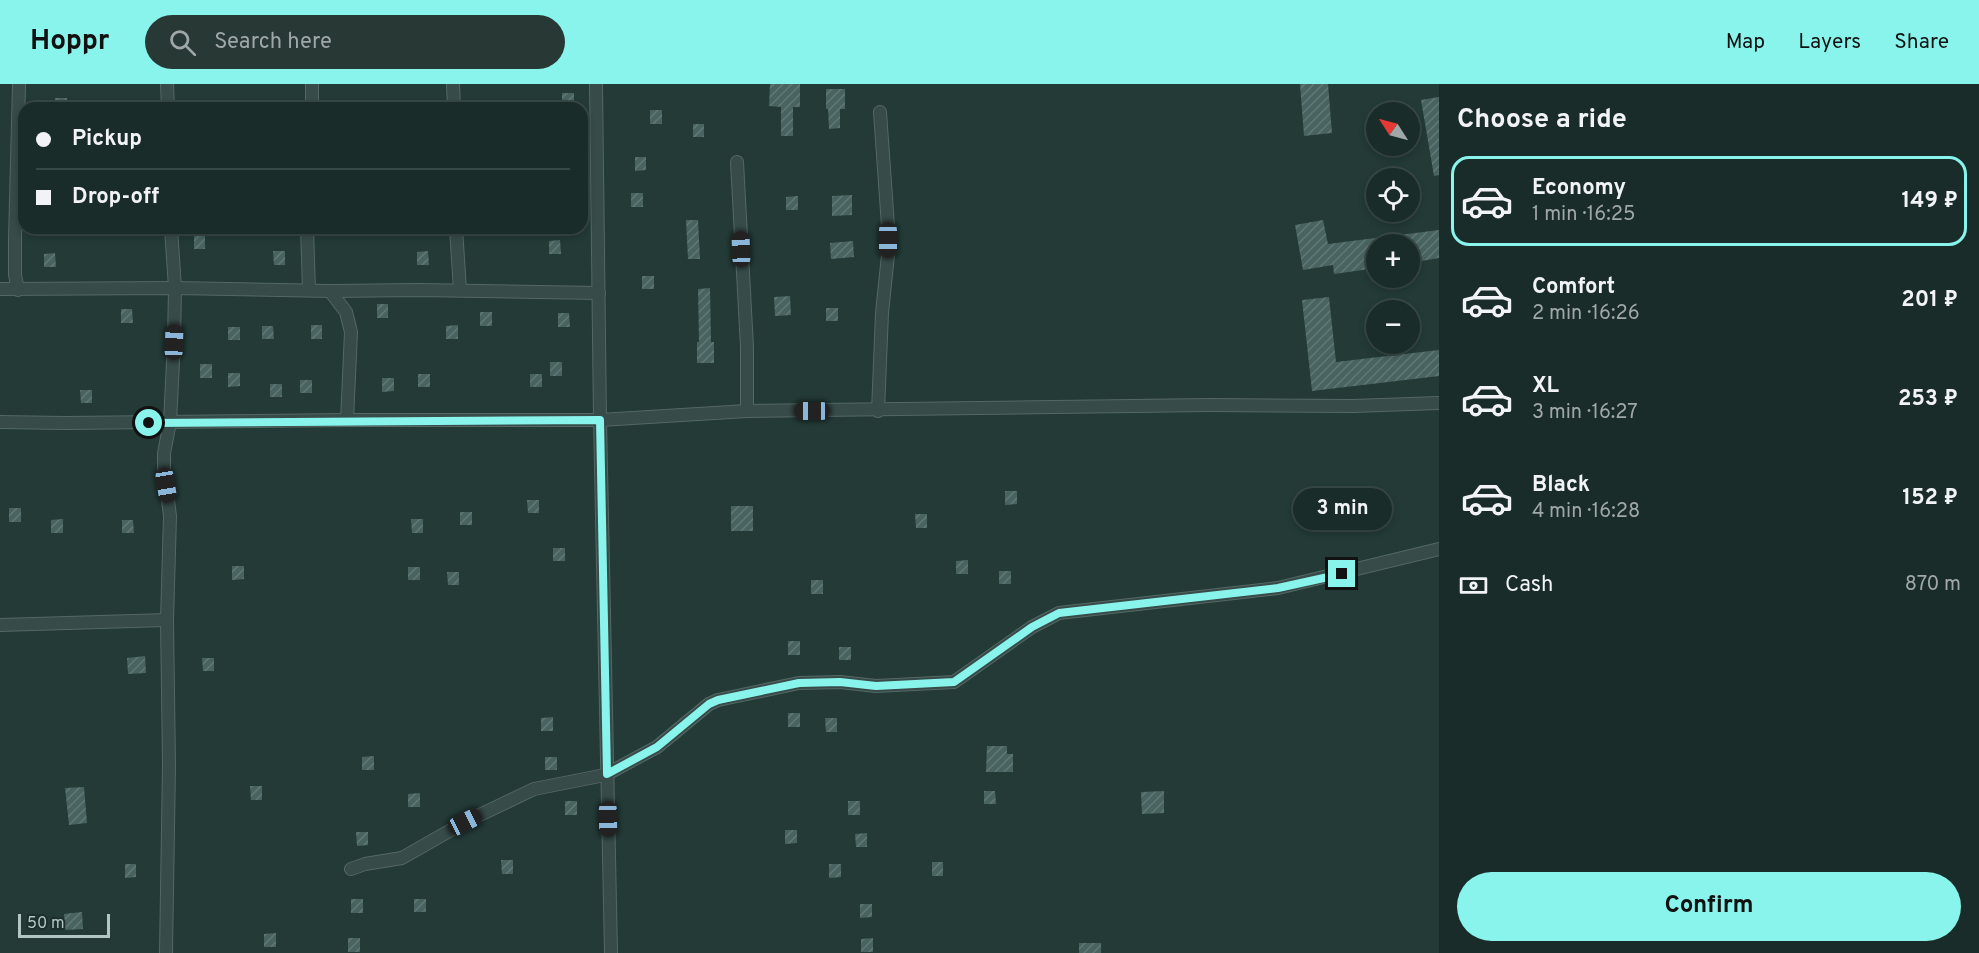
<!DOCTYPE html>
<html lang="en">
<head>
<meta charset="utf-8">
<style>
	body { margin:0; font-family:Overpass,sans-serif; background:#273835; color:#f1f3f6; height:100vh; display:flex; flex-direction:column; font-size:22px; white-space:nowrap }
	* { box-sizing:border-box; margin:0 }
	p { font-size:20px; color:#9fa7a8 }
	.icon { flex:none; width:33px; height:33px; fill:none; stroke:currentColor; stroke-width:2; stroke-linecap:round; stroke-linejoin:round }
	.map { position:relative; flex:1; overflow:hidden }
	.details { display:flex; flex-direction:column; background:#1a2c29; width:540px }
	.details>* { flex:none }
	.banner { position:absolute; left:18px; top:18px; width:570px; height:132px; border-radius:18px; box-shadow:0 3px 9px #0003,0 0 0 2px #384846; display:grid; align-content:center; height:132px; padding:0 18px; background:#1a2c29 }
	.needle { width:39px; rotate:306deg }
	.controls { position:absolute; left:1366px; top:18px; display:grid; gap:12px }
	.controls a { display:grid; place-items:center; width:54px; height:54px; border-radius:50%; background:#1a2c29; box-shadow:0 3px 9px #0003,0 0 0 2px #384846; font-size:30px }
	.scale { position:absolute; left:18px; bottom:15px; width:92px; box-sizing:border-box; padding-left:6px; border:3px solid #b2c6c5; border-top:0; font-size:16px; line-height:21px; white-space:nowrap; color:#b2c6c5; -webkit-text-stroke:4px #1c2f2d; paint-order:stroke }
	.end { position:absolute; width:27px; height:27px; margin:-14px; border:8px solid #89f4ec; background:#111; box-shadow:0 0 0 3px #111 }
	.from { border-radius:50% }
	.bubble { position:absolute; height:42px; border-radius:21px; background:#1a2c29; box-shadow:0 3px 9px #0003,0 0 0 2px #384846; font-size:20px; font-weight:700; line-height:42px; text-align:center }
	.car { position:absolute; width:18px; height:36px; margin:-18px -9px; border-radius:8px; box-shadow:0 0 4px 2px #0007; background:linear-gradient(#222 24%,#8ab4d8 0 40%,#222 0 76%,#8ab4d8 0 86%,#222 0) }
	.banner b { display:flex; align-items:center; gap:21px; height:57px; font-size:22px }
	.banner b+b { border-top:2px solid #384846 }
	.banner i { width:15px; height:15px; background:#f1f3f6 }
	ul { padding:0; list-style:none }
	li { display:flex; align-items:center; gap:18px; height:90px; margin:0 12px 9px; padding:0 6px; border:3px solid transparent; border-radius:18px }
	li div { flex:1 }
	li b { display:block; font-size:22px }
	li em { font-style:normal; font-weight:700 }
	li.on { border-color:#89f4ec }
	li>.icon { width:54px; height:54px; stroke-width:1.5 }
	h2 { padding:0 18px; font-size:27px; line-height:72px }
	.pay { display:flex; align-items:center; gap:15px; height:66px; padding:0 18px; font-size:22px }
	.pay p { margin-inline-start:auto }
	.action { display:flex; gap:12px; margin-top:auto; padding:12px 18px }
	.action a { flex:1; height:69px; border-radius:36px; background:#89f4ec; color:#111; font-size:24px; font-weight:700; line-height:69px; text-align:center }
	header { display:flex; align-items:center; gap:36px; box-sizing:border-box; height:84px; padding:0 30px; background:#89f4ec; color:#111 }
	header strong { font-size:28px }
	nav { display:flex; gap:33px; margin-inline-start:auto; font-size:21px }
	.search { width:420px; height:54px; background:#273835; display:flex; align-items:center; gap:15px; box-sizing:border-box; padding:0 21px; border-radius:33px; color:#9fa7a8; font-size:22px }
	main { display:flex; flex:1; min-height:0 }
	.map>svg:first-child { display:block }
	.building { fill:url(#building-hatch) }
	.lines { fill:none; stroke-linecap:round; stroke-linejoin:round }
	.minor-casing { stroke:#556866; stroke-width:14 }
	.minor { stroke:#374b49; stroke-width:12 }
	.route { stroke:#89f4ec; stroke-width:8 }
</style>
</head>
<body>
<header>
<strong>Hoppr</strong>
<div class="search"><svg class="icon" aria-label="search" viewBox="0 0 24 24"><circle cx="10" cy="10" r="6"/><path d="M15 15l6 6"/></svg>Search here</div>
<nav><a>Map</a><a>Layers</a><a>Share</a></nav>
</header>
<main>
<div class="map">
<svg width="1439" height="869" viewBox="0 0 1439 869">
	<defs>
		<pattern id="building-hatch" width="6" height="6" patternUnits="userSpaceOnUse" patternTransform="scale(1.5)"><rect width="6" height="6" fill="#496361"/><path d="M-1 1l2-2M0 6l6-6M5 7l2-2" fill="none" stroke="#617876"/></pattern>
	</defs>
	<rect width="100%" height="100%" fill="#233a37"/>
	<!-- building -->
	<g class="building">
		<polygon points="770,0 800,0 800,23 793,23 793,52 781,52 781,23 769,22"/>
		<polygon points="1300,0 1328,0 1332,49 1304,52"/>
		<polygon points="826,5 845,5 845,25 840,25 840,44 829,45 828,25 826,25"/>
		<rect x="562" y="9" width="12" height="13"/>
		<polygon points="1439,13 1439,91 1434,92 1421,16"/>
		<rect x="55" y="14" width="12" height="10"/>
		<rect x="650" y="26" width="12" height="14"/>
		<rect x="693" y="40" width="11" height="13"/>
		<polygon points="635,73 646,73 646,86 635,87"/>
		<rect x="631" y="109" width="12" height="14"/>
		<polygon points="852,111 852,131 832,132 832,112"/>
		<polygon points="798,112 798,126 786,126 786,113"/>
		<polygon points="686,136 698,136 700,175 688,175"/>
		<polygon points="1323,136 1328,160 1439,146 1439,174 1410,179 1410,160 1377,160 1377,184 1334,190 1333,181 1303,186 1295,141"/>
		<rect x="194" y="151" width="11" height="14"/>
		<polygon points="560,156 561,170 549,170 549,157"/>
		<polygon points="853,157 854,173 831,175 830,159"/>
		<polygon points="273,167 285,167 285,181 274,181"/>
		<polygon points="428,167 429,181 417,181 417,168"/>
		<polygon points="55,169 56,183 44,183 44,170"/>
		<rect x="642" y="192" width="12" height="13"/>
		<polygon points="710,204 711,258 714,258 714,279 697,279 697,258 699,258 698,205"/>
		<polygon points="790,212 791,231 775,232 774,213"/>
		<polygon points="1329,213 1336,278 1439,266 1439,292 1312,307 1302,216"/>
		<rect x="377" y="220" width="11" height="14"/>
		<rect x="826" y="224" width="12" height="13"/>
		<polygon points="121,225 132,225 133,239 121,239"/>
		<rect x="480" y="228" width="12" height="14"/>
		<polygon points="558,229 569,229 570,243 558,243"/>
		<rect x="311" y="241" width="11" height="14"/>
		<polygon points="458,241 458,255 446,255 446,242"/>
		<polygon points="262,242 273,242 274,255 262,255"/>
		<rect x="228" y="243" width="12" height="13"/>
		<rect x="550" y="278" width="12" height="14"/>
		<rect x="200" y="280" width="12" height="14"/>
		<polygon points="228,289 240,289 240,302 228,303"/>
		<rect x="418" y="290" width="12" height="13"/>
		<rect x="530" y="290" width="12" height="13"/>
		<polygon points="382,294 394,294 394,307 382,308"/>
		<rect x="300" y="296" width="12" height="13"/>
		<rect x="270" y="300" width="12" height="13"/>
		<polygon points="80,306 92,306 92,319 81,319"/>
		<polygon points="1005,407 1017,407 1017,420 1005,421"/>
		<polygon points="527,416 539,416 539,429 528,429"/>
		<rect x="731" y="422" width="22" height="25"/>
		<rect x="9" y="424" width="12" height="14"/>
		<rect x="460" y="428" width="12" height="13"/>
		<polygon points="915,430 927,430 927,444 916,444"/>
		<polygon points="63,435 63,449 51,449 51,436"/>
		<polygon points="411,435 423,435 423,449 412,449"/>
		<polygon points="122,436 133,436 134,449 122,449"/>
		<rect x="553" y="464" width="12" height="13"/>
		<polygon points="968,476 968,490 956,490 956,477"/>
		<polygon points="232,482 244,482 244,495 232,496"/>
		<rect x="408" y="483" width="12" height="13"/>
		<rect x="999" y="487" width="12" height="13"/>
		<polygon points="447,488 459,488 459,501 448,501"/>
		<rect x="811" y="496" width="12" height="14"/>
		<rect x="788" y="557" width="12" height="14"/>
		<rect x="839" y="563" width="12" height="13"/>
		<polygon points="145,572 146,589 128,590 127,574"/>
		<polygon points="202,574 214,574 214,587 203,587"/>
		<rect x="788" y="629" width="12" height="14"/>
		<polygon points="553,633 553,647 541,647 541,634"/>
		<polygon points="825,634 837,634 837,648 826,648"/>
		<polygon points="987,662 1007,662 1007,670 1013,670 1013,688 986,688"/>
		<polygon points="374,672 374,686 362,686 362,673"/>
		<rect x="545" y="673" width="12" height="13"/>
		<polygon points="250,702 262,702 262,716 251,716"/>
		<polygon points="84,703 87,739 69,741 65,704"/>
		<polygon points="984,707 995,707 996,720 984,720"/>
		<polygon points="1164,707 1164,729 1142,730 1141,708"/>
		<polygon points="420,709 420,723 408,723 408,710"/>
		<rect x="565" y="717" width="12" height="14"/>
		<rect x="848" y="717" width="12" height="14"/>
		<polygon points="785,746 797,746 797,759 785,760"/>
		<polygon points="356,748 368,748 368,761 357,762"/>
		<polygon points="867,749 867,763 856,763 855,750"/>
		<polygon points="501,776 513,776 513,790 502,790"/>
		<rect x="932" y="778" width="11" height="14"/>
		<polygon points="125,780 136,780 136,793 125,794"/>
		<polygon points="829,780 841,780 841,793 829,794"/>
		<rect x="351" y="815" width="12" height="14"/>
		<rect x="414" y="815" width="12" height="13"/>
		<polygon points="860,820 872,820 872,833 860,834"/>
		<polygon points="82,828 83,845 65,846 64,830"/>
		<polygon points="276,849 276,863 264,863 264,850"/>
		<rect x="348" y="854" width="12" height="14"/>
		<polygon points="873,854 873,868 861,868 861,855"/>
		<rect x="1079" y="859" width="22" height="10"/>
	</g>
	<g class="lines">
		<!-- minor casing -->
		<g class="minor-casing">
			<g id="minor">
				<polyline points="167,0 168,24"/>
				<polyline points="453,0 454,24"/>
				<polyline points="596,0 600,336 611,869"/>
				<polyline points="312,24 312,0"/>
				<polyline points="737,78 747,263 747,327"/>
				<polyline points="307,144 309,206"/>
				<polyline points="456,144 460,206"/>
				<polyline points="0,205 175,204 330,207 419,206 599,209"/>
				<polyline points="18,206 15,191 15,155 19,0"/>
				<polyline points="330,207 346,228 351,248 347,336"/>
				<polyline points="878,327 882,229 888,171 888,142 880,28"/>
				<polyline points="0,338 65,339 347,336 600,336 747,327 1210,321 1353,322 1439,319"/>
				<polyline points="0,541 167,536"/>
				<polyline points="351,785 365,780 402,774 465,738 534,705 605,691 657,663 709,620 718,616 799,599 840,598 876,602 954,598 1032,543 1059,529 1278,504 1439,465"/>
				<polyline points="166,869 169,681 167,536 170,432 164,385 164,369 170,338 174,258 175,204 171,144"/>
			</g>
		</g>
		<!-- minor -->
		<use href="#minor" class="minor"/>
	</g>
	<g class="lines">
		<!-- route -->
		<polyline class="route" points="149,339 600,336 607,690 657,663 709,620 718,616 799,599 840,598 876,602 954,598 1032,543 1059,529 1278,504 1342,490"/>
	</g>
</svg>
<div class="controls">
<a><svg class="needle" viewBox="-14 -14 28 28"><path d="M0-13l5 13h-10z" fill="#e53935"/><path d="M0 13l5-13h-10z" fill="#9fa7a8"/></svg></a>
<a><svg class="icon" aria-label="locate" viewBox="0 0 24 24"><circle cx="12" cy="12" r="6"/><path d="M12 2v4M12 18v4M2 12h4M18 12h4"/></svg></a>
<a>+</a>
<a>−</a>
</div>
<div class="scale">50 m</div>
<i class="end from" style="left:149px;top:339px"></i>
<i class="end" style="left:1342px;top:490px"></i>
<div class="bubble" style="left:1293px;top:404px;width:99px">3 min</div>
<i class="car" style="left:888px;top:156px;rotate:180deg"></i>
<i class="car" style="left:741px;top:165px;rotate:358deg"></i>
<i class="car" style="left:174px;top:258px;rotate:2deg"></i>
<i class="car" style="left:812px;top:327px;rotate:270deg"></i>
<i class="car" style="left:166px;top:401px;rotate:171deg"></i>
<i class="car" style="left:608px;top:735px;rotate:179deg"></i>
<i class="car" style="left:465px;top:738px;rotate:63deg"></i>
<div class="banner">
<b><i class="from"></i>Pickup</b>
<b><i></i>Drop-off</b>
</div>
</div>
<section class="details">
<h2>Choose a ride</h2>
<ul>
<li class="on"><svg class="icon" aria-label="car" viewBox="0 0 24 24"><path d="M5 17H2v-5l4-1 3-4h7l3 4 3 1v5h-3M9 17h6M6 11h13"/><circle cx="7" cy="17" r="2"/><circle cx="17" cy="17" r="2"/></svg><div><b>Economy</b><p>1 min · 16:25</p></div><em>149 ₽</em></li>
<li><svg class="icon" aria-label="car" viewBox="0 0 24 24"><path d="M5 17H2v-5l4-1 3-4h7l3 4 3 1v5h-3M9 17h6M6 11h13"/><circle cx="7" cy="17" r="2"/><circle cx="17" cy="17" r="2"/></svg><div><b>Comfort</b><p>2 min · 16:26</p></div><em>201 ₽</em></li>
<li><svg class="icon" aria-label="car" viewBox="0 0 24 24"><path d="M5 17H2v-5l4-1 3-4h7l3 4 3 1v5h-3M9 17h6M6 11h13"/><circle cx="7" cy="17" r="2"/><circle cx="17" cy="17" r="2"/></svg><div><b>XL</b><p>3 min · 16:27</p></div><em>253 ₽</em></li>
<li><svg class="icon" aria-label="car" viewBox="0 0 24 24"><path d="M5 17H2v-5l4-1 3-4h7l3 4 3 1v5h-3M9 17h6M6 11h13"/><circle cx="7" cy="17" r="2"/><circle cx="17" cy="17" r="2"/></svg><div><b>Black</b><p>4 min · 16:28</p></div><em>152 ₽</em></li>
</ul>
<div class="pay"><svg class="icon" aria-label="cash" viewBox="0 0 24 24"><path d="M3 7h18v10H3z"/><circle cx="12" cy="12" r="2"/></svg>Cash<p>870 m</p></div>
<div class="action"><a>Confirm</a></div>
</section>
</main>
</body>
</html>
